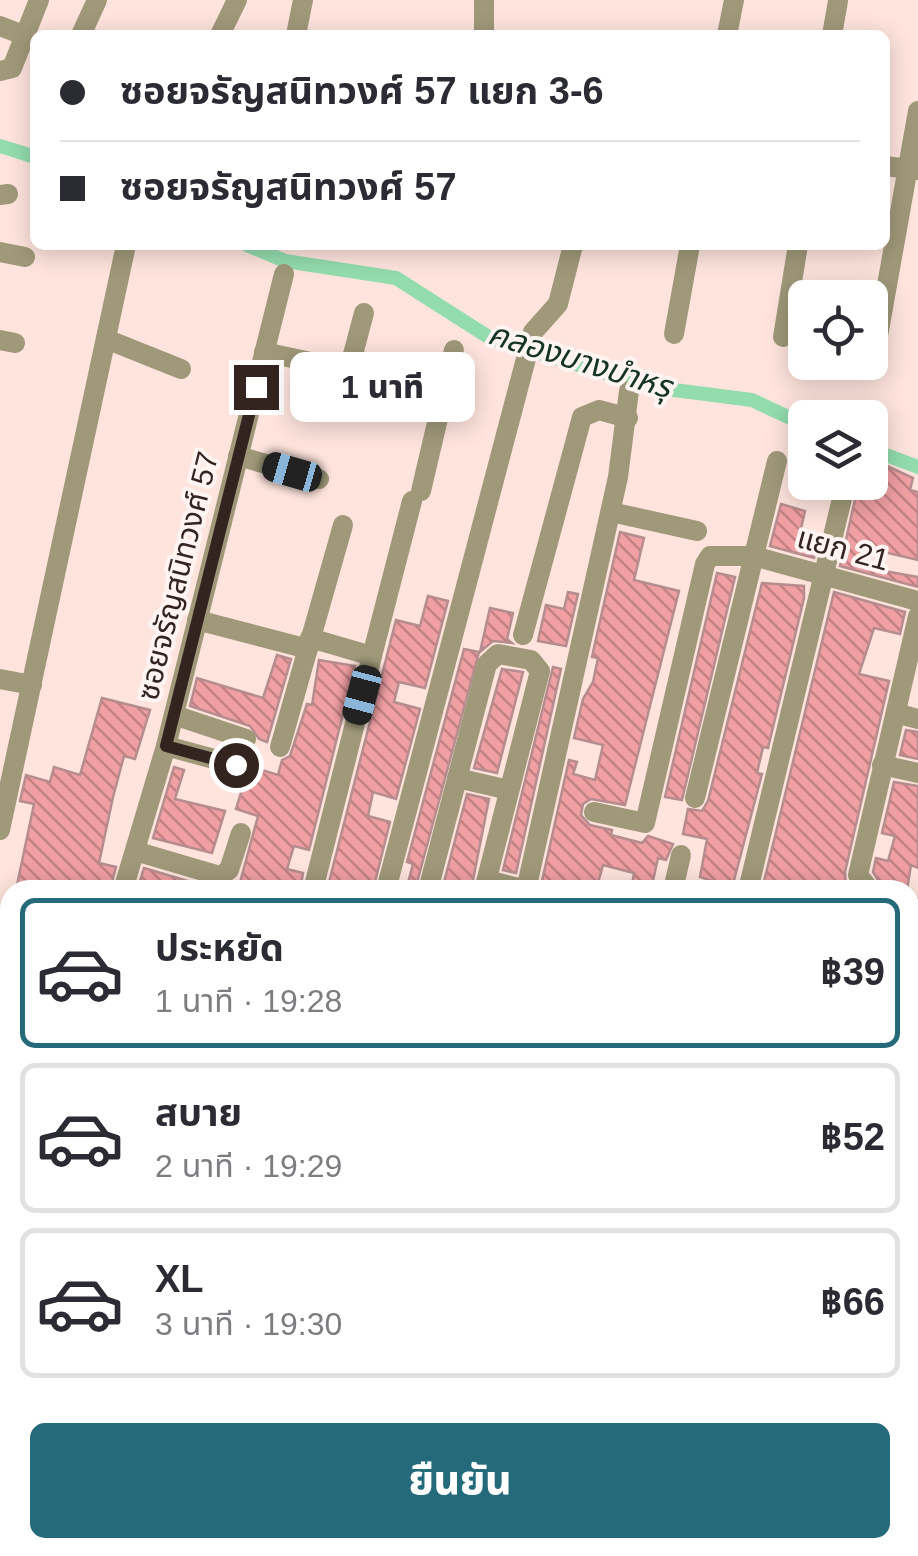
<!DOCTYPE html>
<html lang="th">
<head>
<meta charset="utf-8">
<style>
	body { margin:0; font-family:Helvetica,"Noto Sans Thai",sans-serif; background:#f7f7f7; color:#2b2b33; height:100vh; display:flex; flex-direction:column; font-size:38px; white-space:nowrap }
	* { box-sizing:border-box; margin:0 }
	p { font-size:32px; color:#7c7c81 }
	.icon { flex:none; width:55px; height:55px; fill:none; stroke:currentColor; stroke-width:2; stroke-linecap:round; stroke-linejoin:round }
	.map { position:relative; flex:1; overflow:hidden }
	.details { position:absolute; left:0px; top:880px; width:920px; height:678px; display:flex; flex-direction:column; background:#fff; border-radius:30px 30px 0 0; box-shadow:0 5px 25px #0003 }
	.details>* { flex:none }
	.guide { position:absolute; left:30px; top:30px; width:860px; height:220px; border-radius:15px; box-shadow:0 5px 25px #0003; display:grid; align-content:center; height:220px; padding:0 30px; background:#fff }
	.buttons { position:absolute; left:788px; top:280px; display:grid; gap:20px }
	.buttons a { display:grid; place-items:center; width:100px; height:100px; border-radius:15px; background:#fff; box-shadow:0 5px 25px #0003; font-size:50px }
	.end { position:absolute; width:45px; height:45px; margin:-22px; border:12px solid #342420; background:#fff; box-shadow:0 0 0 5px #fff }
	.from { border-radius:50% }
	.bubble { position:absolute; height:70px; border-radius:15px; background:#fff; box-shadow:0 5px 25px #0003; font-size:32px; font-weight:800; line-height:70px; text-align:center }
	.car { position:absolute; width:30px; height:60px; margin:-30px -15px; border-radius:12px; box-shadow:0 0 8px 2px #0007; background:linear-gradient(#222 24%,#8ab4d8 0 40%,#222 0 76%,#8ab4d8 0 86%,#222 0) }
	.guide b { display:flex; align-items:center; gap:35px; height:95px; font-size:38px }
	.guide b+b { border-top:2px solid #e1e1e2 }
	.guide i { width:25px; height:25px; background:#2b2b33 }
	ul { padding:18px 0 0; list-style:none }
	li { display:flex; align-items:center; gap:30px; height:150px; margin:0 20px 15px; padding:0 10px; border:5px solid #e1e1e2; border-radius:15px }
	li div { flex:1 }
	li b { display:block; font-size:38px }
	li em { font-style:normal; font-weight:800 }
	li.selected { border-color:#256a7a }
	li>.icon { width:90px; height:90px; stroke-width:1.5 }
	.cta { display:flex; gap:20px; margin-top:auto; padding:20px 30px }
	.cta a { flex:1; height:115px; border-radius:15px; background:#256a7a; color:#fff; font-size:40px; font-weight:800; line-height:115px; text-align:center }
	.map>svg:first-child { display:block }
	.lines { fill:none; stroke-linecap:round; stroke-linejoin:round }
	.canal { stroke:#93dcae; stroke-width:14 }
	.building { fill:url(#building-back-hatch); stroke:#b68d8e; stroke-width:2.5 }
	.minor { stroke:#9f9879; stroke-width:20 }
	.route { stroke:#342420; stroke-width:12 }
	.labels { text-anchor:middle; stroke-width:8; stroke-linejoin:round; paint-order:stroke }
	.street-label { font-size:30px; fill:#342420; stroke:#fef5f3 }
	.water-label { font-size:32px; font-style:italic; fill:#143422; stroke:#fef5f3 }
</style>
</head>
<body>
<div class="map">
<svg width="918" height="1556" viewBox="0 0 918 1556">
	<defs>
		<pattern id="building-back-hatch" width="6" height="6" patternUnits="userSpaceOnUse" patternTransform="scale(2.5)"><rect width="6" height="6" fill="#f09fa3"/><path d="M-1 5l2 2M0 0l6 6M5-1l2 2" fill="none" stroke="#c38184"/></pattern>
	</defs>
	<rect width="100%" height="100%" fill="#fee4dd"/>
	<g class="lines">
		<!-- canal -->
		<g class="canal">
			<polyline points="0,146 35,157"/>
			<polyline points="247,245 285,261 396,278 490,338 651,387 752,400 805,425"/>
			<polyline points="870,449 918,467"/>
		</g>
	</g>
	<!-- building -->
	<g class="building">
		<polygon points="870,458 913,478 910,490 918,492 918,560 867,548 862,567 918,577 918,587 840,566 859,482 870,482"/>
		<polygon points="781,504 805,511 800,533 818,538 814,558 770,546"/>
		<polygon points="620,532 644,538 634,580 679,591 625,805 591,799 583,804 581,815 590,825 612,830 611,835 642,843 648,836 673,844 666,860 658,858 651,890 631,890 634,873 603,865 596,890 540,890 569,760 577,762 573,774 595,780 603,745 574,738 583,699 593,682 598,658 592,657"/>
		<polygon points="717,573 735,577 682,800 665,797"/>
		<polygon points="762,583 804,586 804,598 768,748 763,747 757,773 762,774 732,888 700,877 707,839 683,834 688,809 702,811 708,801"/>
		<polygon points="568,592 578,594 566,646 538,641 546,605 564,609"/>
		<polygon points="834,592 905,612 900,634 874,628 859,674 889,681 845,872 846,890 808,890 784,884 783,890 762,890"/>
		<polygon points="428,596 448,601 425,688 399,682 394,702 420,709 396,799 373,792 368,816 390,822 373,890 327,890 396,620 420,626"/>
		<polygon points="490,608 513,613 507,639 512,643 493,641 480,652"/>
		<polygon points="464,649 479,652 415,890 400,890 402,885 407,887 413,864 407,862"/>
		<polygon points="277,655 291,659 267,742 259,739 250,726 190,706 197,678 263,698"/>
		<polygon points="319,660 355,666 309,850 294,846 287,869 303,873 300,890 238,890 258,816 236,809 247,773 249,766 278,775 282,760 290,756 307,704 312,705"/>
		<polygon points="553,667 561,669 516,873 503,870"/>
		<polygon points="502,669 523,672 497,773 474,768"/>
		<polygon points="102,698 150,710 135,759 124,756 113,797 99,863 116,867 110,890 16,890 34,804 20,801 26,775 50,782 54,767 80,775"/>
		<polygon points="906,730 918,732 918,759 900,755"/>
		<polygon points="174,767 184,770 175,799 225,811 212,853 153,838"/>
		<polygon points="894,782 918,786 918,868 911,865 907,890 884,890 873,872 876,858 888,861 895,836 882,833"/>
		<polygon points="467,794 489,799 471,890 442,890"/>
		<polygon points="144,868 214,889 214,890 161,890 139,884"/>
		<polygon points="0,942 10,945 10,979 0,977"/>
		<polygon points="0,1000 10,1002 10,1073 4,1098 0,1097"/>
		<polygon points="0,1130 10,1133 10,1170 0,1192"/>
		<polygon points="10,1240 10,1272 0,1277 0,1245"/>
	</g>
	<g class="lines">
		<!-- minor -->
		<g class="minor">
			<polyline points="0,26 26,36"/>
			<polyline points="81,35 97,0"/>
			<polyline points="220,35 237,0"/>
			<polyline points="296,35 303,0"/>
			<polyline points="484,35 484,0"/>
			<polyline points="727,35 734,0"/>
			<polyline points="832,35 838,1"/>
			<polyline points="0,71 12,68 39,0"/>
			<polyline points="885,166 918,170"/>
			<polyline points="0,195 8,194"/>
			<polyline points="0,252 25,257"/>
			<polyline points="674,334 690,245"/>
			<polyline points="783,337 798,245"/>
			<polyline points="106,339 181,369"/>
			<polyline points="0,340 15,343"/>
			<polyline points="876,347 918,111"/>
			<polyline points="264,352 343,369 352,358 445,390"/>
			<polyline points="352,358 364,313"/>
			<polyline points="238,456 319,479"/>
			<polyline points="421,491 454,350"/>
			<polyline points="611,512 697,531"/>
			<polyline points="197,620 308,649"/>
			<polyline points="523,635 582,417 599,410 628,418"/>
			<polyline points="310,638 372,656 412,501"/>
			<polyline points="0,679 32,685"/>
			<polyline points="896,713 918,719"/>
			<polyline points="174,715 246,739"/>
			<polyline points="166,746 236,765"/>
			<polyline points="280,747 343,525"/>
			<polyline points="882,765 918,773"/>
			<polyline points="457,778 509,790"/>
			<polyline points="695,798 777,461"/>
			<polyline points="594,812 645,823 705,564 710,556 753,556 918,601"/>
			<polyline points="0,830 126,245"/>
			<polyline points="135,851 220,876 229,870 241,833"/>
			<polyline points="487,880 526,890"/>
			<polyline points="123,890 166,746 284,274"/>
			<polyline points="313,890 372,656"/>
			<polyline points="386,890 533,332 558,304 573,245"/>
			<polyline points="428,890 487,664 498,654 531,660 540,671 484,890"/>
			<polyline points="526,890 618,477 629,391"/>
			<polyline points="673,890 681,855"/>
			<polyline points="748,890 846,482"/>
			<polyline points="870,890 858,875 918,616"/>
			<polyline points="910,906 918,908"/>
			<polyline points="910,1019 918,1020"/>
			<polyline points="910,1141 918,1142"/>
			<polyline points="0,1231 10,1214"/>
			<polyline points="910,1264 918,1202"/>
			<polyline points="0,1304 10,1286"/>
			<polyline points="0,1316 10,1322"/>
			<polyline points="0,1516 10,1502"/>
			<polyline points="804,1548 815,1548"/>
			<polyline points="0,1556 1,1556"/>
			<polyline points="248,1556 249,1548"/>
			<polyline points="301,1556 303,1548"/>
			<polyline points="367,1556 369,1548"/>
			<polyline points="458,1556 459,1548"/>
			<polyline points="535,1556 537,1548"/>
			<polyline points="682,1556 683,1548"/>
			<polyline points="749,1556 750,1548"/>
			<polyline points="872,1556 873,1548"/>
		</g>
	</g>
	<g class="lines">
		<!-- route -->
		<polyline class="route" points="236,765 166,746 256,387"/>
	</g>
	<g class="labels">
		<!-- street labels -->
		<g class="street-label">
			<text transform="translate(843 549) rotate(15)" y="10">แยก 21</text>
			<text transform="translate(178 576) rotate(-76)" y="10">ซอยจรัญสนิทวงศ์ 57</text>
		</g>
		<!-- water labels -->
		<g class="water-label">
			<text transform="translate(580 360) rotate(17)" y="11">คลองบางบำหรุ</text>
		</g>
	</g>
</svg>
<div class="buttons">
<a><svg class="icon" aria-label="locate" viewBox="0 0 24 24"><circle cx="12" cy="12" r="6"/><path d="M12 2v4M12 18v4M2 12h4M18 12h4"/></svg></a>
<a><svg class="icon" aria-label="layers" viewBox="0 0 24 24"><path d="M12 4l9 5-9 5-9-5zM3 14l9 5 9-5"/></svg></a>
</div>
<i class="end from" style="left:236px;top:765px"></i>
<i class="end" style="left:256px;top:387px"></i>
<div class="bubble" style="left:290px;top:352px;width:185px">1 นาที</div>
<i class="car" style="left:292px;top:472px;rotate:286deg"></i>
<i class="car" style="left:362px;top:695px;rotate:195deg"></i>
<div class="guide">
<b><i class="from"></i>ซอยจรัญสนิทวงศ์ 57 แยก 3-6</b>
<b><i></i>ซอยจรัญสนิทวงศ์ 57</b>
</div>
<section class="details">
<ul>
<li class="selected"><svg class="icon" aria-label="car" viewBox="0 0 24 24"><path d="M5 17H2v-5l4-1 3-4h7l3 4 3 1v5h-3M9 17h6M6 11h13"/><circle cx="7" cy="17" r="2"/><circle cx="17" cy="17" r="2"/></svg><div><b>ประหยัด</b><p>1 นาที · 19:28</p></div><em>฿39</em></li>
<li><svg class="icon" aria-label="car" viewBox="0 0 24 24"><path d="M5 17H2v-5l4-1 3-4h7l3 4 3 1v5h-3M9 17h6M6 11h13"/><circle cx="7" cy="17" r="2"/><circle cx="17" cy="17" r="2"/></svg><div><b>สบาย</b><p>2 นาที · 19:29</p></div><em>฿52</em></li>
<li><svg class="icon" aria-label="car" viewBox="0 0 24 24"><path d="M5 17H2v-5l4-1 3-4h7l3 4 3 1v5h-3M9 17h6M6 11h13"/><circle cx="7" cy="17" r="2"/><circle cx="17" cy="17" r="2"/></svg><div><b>XL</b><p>3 นาที · 19:30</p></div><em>฿66</em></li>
</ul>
<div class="cta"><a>ยืนยัน</a></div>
</section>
</div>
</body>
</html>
